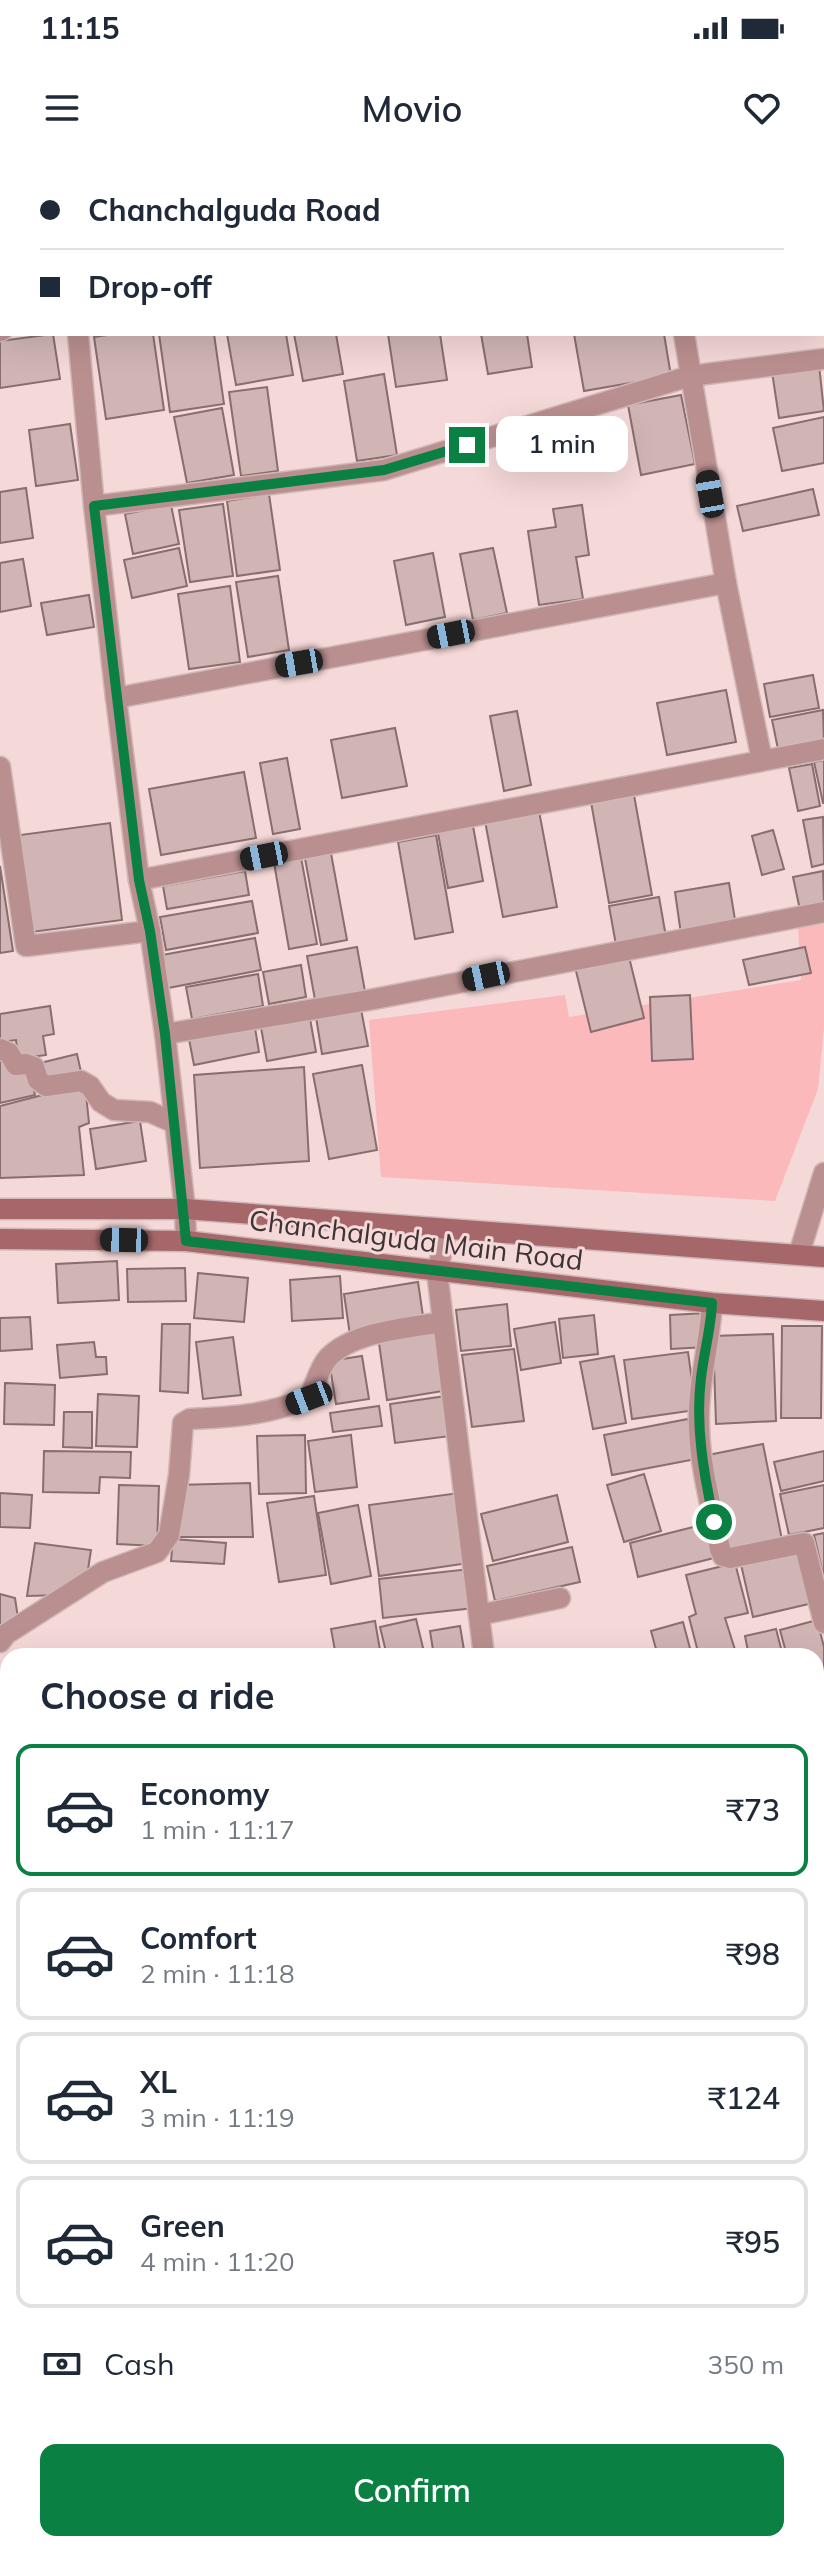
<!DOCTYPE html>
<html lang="en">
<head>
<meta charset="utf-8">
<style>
	body { margin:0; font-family:Mulish,sans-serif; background:#f2f2f3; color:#1f2937; height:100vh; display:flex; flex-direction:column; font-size:30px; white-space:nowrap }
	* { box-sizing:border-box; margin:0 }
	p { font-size:26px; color:#747a83 }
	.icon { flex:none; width:44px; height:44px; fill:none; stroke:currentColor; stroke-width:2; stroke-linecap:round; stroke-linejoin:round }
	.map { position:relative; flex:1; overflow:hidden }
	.sheet { position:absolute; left:0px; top:1488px; width:824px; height:904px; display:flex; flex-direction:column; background:#fff; border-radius:24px 24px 0 0; box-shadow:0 8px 32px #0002 }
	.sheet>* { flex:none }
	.guide { position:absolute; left:0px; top:0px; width:824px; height:176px; box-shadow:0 8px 32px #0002; display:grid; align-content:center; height:176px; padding:0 40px; background:#fff }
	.end { position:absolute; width:36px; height:36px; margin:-18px; border:10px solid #0b8043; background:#fff; box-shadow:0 0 0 4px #fff }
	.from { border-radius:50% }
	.bubble { position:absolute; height:56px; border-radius:16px; background:#fff; box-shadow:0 8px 32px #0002; font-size:26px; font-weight:600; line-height:56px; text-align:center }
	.car { position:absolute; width:24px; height:48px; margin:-24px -12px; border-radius:10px; box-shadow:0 0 6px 2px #0007; background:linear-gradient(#222 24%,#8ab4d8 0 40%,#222 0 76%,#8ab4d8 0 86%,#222 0) }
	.guide b { display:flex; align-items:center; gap:28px; height:76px; font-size:30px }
	.guide b+b { border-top:2px solid #e0e1e3 }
	.guide i { width:20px; height:20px; background:#1f2937 }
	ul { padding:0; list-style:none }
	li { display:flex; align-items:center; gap:24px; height:132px; margin:0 16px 12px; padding:0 24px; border:4px solid #e0e1e3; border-radius:16px }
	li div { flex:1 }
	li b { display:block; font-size:30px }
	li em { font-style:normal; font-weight:600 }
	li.active { border-color:#0b8043 }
	li>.icon { width:72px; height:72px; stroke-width:1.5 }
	h2 { padding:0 40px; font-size:36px; line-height:96px }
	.pay { display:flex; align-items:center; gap:20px; height:88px; padding:0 40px; font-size:30px }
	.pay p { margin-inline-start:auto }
	.button { display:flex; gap:16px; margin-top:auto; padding:16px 40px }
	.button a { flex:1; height:92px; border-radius:16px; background:#0b8043; color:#fff; font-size:32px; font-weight:600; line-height:92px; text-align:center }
	.status { display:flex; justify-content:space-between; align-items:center; height:56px; padding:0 40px; background:#fff; direction:ltr }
	.status svg { height:22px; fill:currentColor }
	header { display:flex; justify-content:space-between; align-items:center; height:104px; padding:0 40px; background:#fff; font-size:36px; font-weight:600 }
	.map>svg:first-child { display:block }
	.green { fill:#fbb9bb }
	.building { fill:#d1b5b5; stroke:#886e6f; stroke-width:2 }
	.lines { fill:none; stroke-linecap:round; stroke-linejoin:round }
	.street-casing { stroke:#d0b7b7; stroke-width:23 }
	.secondary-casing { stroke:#d0b7b7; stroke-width:23 }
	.street { stroke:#ba8f90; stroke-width:20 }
	.secondary { stroke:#a5676a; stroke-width:20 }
	.route { stroke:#0b8043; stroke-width:10 }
	.labels { text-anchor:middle; stroke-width:6; stroke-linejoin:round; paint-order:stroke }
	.street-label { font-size:28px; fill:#3e3333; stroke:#f5d8d8 }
</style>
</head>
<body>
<div class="status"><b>11:15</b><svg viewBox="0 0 49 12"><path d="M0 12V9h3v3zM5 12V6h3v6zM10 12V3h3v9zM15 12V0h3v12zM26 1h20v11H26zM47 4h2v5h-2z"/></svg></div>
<header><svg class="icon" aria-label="menu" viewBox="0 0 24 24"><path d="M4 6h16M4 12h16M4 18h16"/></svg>Movio<svg class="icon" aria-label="heart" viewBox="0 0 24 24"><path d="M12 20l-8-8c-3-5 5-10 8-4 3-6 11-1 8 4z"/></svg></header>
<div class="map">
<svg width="824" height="2392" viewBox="0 0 824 2392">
	<rect width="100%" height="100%" fill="#f5d8d8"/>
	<!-- green -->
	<polygon class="green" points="824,764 824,868 818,929 775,1041 381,1017 369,860 565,835 569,857 801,820 798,767"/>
	<!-- building -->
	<g class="building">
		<polygon points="53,174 60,219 0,228 0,181"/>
		<polygon points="114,174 153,174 164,250 106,259 94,177"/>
		<polygon points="159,174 214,174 224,244 170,252"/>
		<polygon points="227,174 286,174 293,215 236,225"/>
		<polygon points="294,174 336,174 343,214 303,221"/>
		<polygon points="388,174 440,174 447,220 396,227"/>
		<polygon points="481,174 527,174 532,207 488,214"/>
		<polygon points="574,174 664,174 671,216 584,231"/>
		<polygon points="819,205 824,251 779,258 772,212"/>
		<polygon points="384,214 397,295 357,301 344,221"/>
		<polygon points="267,227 278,311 241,316 229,232"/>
		<polygon points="681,235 695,304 641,315 628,245"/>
		<polygon points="222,248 234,315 187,323 174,257"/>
		<polygon points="824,257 824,303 782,311 773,268"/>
		<polygon points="70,264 78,320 36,326 29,270"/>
		<polygon points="26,328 33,378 0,383 0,332"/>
		<polygon points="813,329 819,355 743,371 737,346"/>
		<polygon points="269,334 280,410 237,416 227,341"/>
		<polygon points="223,344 233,416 190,422 179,350"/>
		<polygon points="171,345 179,384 133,394 125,354"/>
		<polygon points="582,345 589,395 576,397 583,439 539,445 528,371 556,367 553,349"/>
		<polygon points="179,388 187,426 132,438 124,400"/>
		<polygon points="493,388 507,453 473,460 460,394"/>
		<polygon points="433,393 445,457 406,465 394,401"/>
		<polygon points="23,399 31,446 0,452 0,403"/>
		<polygon points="278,416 289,490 248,497 236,422"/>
		<polygon points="230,426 240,502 189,509 178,434"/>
		<polygon points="89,435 94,467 47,475 41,443"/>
		<polygon points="813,515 819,548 770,557 764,524"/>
		<polygon points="726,530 736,582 667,595 657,543"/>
		<polygon points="823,550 824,581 778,589 772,560"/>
		<polygon points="517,551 531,625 504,631 490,556"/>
		<polygon points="395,568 407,626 342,638 331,580"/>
		<polygon points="287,598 300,669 273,674 260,603"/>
		<polygon points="824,600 824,643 823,643 814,602"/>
		<polygon points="812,604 820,646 798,651 789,608"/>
		<polygon points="244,612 256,678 161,695 149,629"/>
		<polygon points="634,635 652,735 609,743 591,642"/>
		<polygon points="539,651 557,747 503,757 485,661"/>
		<polygon points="823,657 824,704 812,707 803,660"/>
		<polygon points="110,663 122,760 32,772 20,675"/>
		<polygon points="473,666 483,721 448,728 438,673"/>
		<polygon points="773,670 784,709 762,715 752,676"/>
		<polygon points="436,675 453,772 415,779 398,682"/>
		<polygon points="330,688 347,780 321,785 304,693"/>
		<polygon points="300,692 317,784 289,789 273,697"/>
		<polygon points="0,706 13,791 0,793"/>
		<polygon points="245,711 249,735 167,749 163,726"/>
		<polygon points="823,711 824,745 800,750 793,717"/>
		<polygon points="729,723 736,766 681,774 675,732"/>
		<polygon points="659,737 666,777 616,785 609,746"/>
		<polygon points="252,741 258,773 166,790 160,757"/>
		<polygon points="255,778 261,810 168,828 162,795"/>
		<polygon points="357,787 366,837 316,845 307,796"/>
		<polygon points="805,787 811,813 749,825 743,800"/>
		<polygon points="628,793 644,858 591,872 575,807"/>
		<polygon points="301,805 306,837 269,844 263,812"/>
		<polygon points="258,814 263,846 192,859 186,827"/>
		<polygon points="690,835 693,899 652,901 650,837"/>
		<polygon points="50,846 54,874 43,876 46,895 18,899 16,880 0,882 0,854"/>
		<polygon points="361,849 368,886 322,894 316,857"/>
		<polygon points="309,853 316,892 267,901 260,862"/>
		<polygon points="254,862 259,892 194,905 188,874"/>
		<polygon points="0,894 29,907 35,935 0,943"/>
		<polygon points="77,894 81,912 44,921 40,903"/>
		<polygon points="362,905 377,990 329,999 313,914"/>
		<polygon points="304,907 309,1001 200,1008 194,915"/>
		<polygon points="85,924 89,963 79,967 84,1015 0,1018 0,946"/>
		<polygon points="140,961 146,1001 96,1009 90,969"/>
		<polygon points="117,1101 119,1140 58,1143 56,1104"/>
		<polygon points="185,1108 186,1141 128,1142 127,1109"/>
		<polygon points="198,1113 248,1118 244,1162 194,1158"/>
		<polygon points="340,1116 343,1158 292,1161 290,1120"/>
		<polygon points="418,1122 424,1163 350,1175 344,1134"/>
		<polygon points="507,1144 511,1186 461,1191 456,1150"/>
		<polygon points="706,1153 707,1187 671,1189 670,1155"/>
		<polygon points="594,1155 598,1194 563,1198 559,1159"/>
		<polygon points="30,1157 32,1189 0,1191 0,1158"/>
		<polygon points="555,1162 561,1203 521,1210 514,1169"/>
		<polygon points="162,1164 190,1164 188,1233 160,1231"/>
		<polygon points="782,1166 822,1166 821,1258 781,1258"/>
		<polygon points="434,1168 443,1231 387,1240 378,1176"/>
		<polygon points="773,1174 776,1261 716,1264 713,1176"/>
		<polygon points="233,1177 241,1235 203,1239 196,1182"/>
		<polygon points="94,1182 96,1197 106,1197 107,1214 60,1218 57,1185"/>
		<polygon points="514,1189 524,1261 472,1267 462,1195"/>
		<polygon points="688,1192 696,1250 632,1259 624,1200"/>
		<polygon points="362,1196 369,1239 336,1244 329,1201"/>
		<polygon points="614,1196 626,1263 593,1269 580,1202"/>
		<polygon points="5,1223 55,1225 54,1265 4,1264"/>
		<polygon points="98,1234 139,1236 137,1287 96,1286"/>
		<polygon points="446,1236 451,1276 395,1283 390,1244"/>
		<polygon points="379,1246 382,1266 333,1272 330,1253"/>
		<polygon points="64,1252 92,1252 92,1288 63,1287"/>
		<polygon points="688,1259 696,1299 612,1315 604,1275"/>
		<polygon points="305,1275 306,1333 259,1334 257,1276"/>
		<polygon points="351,1275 357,1327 315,1332 308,1281"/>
		<polygon points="763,1284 782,1380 728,1392 708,1295"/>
		<polygon points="44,1291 131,1292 130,1318 100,1317 99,1333 43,1332"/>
		<polygon points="824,1291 824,1321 781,1331 774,1302"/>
		<polygon points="644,1314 661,1371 624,1382 607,1325"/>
		<polygon points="250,1323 253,1377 177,1377 177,1325"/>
		<polygon points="119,1325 159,1326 157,1386 117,1384"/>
		<polygon points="824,1325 824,1368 789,1375 780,1334"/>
		<polygon points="0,1333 32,1335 30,1368 0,1367"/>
		<polygon points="459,1333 469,1403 379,1416 369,1345"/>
		<polygon points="557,1335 568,1382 493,1401 481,1354"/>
		<polygon points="314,1336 326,1415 279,1422 267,1343"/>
		<polygon points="358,1345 371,1416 331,1424 318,1353"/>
		<polygon points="709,1363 718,1397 638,1417 630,1383"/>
		<polygon points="824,1373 824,1419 814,1375"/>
		<polygon points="173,1379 226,1383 224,1404 171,1401"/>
		<polygon points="35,1383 91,1390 87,1416 62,1435 27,1436"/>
		<polygon points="801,1386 813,1443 753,1457 740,1400"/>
		<polygon points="572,1387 580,1422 495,1441 487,1406"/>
		<polygon points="735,1403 748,1453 725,1458 737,1496 699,1496 689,1457 696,1454 686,1415"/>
		<polygon points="470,1409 474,1448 383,1458 379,1419"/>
		<polygon points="0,1434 15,1438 18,1458 0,1470"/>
		<polygon points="416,1459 425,1496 387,1496 380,1467"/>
		<polygon points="817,1460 824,1487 824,1534 816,1536 816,1496 787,1496 780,1470"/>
		<polygon points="375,1461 381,1496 336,1496 331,1469"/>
		<polygon points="683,1462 692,1496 658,1496 651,1471"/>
		<polygon points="460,1466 465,1496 434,1496 430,1471"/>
		<polygon points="776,1469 783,1496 749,1496 745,1476"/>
		<polygon points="824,1568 824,1605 816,1606 816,1570"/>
		<polygon points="8,1659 8,1707 0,1708 0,1660"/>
		<polygon points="816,1668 824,1705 816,1707"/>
		<polygon points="8,1736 8,1812 1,1813 0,1737"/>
		<polygon points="824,1819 824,1864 816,1865 816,1821"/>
		<polygon points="824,1868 824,1912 816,1914 816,1870"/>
		<polygon points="824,1917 824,1957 816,1959 816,1919"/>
		<polygon points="8,1949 8,2032 0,2034 0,1951"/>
		<polygon points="824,1964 824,2002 820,2002 816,1991 816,1966"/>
		<polygon points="824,2318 824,2358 816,2359 816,2320"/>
		<polygon points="384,2384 435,2384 436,2392 385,2392"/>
		<polygon points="547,2384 620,2384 621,2389 601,2392 548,2392"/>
		<polygon points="633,2384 713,2384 714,2392 634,2392"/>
		<polygon points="719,2384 769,2384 770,2389 721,2392"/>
	</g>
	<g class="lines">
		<!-- street casing -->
		<g class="street-casing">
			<g id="street">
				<polyline points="660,0 660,2"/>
				<polyline points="789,0 789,2"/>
				<polyline points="822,139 824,146"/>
				<polyline points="0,171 2,170"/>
				<polyline points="78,174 94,346 116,538 139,720 150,771 165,874 185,1049 186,1081"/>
				<polyline points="684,174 726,423 762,600"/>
				<polyline points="94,346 384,310 690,216 824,199"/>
				<polyline points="116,538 726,423"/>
				<polyline points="0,607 26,786 150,771"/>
				<polyline points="139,720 824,589"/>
				<polyline points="165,874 369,840 824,752"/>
				<polyline points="0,889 9,893 16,905 26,904 34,907 38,920 46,926 81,921 90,926 101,942 114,950 150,952 175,963"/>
				<polyline points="447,1070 437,1112 484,1496"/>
				<polyline points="799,1094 824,1013"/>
				<path d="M712 1143C710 1184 697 1225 699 1267 700 1308 712 1349 720 1389L723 1396 730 1398 804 1383 824 1463"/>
				<polyline points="479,1455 560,1438"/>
				<path d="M0 1482 6 1474 103 1412 157 1392 169 1375 179 1315 183 1263 190 1259C234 1257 267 1255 309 1238 315 1226 319 1208 328 1198 353 1171 409 1168 443 1162"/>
				<polyline points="816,1546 824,1543"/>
				<polyline points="0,1724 8,1724"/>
				<polyline points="0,1903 8,1898"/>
				<polyline points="816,2009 824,2010"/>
				<polyline points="816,2154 824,2149"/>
				<polyline points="0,2237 8,2278"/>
				<polyline points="29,2384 30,2392"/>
				<polyline points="132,2384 133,2392"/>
				<polyline points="628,2384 630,2392"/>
			</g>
		</g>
		<!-- secondary casing -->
		<g class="secondary-casing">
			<g id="secondary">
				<polyline points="0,1049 185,1049 824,1097"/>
				<polyline points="0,1079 186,1081 712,1143 824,1151"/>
			</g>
		</g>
		<!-- street -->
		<use href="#street" class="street"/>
		<!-- secondary -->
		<use href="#secondary" class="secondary"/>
	</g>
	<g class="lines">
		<!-- route -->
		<path class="route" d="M467 285 384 310 94 346 139 720 150 771 165 874 186 1081 712 1143C711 1168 704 1192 701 1218 695 1267 704 1314 714 1362"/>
	</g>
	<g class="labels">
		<!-- street labels -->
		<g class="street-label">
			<text transform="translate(416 1080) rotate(7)" y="10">Chanchalguda Main Road</text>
		</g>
	</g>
</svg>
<i class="end from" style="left:714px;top:1362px"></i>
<i class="end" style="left:467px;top:285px"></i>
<div class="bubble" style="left:496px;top:256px;width:132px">1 min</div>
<i class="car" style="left:710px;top:334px;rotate:350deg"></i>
<i class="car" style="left:451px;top:474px;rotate:259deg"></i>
<i class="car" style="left:299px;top:503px;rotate:260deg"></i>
<i class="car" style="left:264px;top:696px;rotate:259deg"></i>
<i class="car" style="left:486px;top:816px;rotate:258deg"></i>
<i class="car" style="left:124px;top:1080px;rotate:271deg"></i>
<i class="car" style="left:309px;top:1238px;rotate:249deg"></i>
<div class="guide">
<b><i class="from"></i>Chanchalguda Road</b>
<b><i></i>Drop-off</b>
</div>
<section class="sheet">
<h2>Choose a ride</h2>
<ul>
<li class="active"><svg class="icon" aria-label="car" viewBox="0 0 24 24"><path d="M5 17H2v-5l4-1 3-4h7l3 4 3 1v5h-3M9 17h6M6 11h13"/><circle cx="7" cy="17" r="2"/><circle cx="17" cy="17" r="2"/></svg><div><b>Economy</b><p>1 min · 11:17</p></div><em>₹73</em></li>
<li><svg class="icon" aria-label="car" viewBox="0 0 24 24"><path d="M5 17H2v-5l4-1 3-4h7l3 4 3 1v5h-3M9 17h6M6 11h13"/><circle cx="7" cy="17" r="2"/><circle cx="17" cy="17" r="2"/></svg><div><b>Comfort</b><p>2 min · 11:18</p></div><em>₹98</em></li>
<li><svg class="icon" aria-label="car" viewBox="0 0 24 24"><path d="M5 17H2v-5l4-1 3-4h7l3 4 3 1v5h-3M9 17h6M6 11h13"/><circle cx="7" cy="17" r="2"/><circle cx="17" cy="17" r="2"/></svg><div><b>XL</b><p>3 min · 11:19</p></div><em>₹124</em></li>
<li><svg class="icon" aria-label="car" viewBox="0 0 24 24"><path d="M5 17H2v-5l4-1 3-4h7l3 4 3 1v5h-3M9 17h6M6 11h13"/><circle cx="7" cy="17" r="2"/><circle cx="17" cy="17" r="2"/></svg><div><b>Green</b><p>4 min · 11:20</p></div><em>₹95</em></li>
</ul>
<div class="pay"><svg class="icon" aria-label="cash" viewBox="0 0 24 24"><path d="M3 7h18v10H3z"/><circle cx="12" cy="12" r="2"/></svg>Cash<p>350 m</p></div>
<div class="button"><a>Confirm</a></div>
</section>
</div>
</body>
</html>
